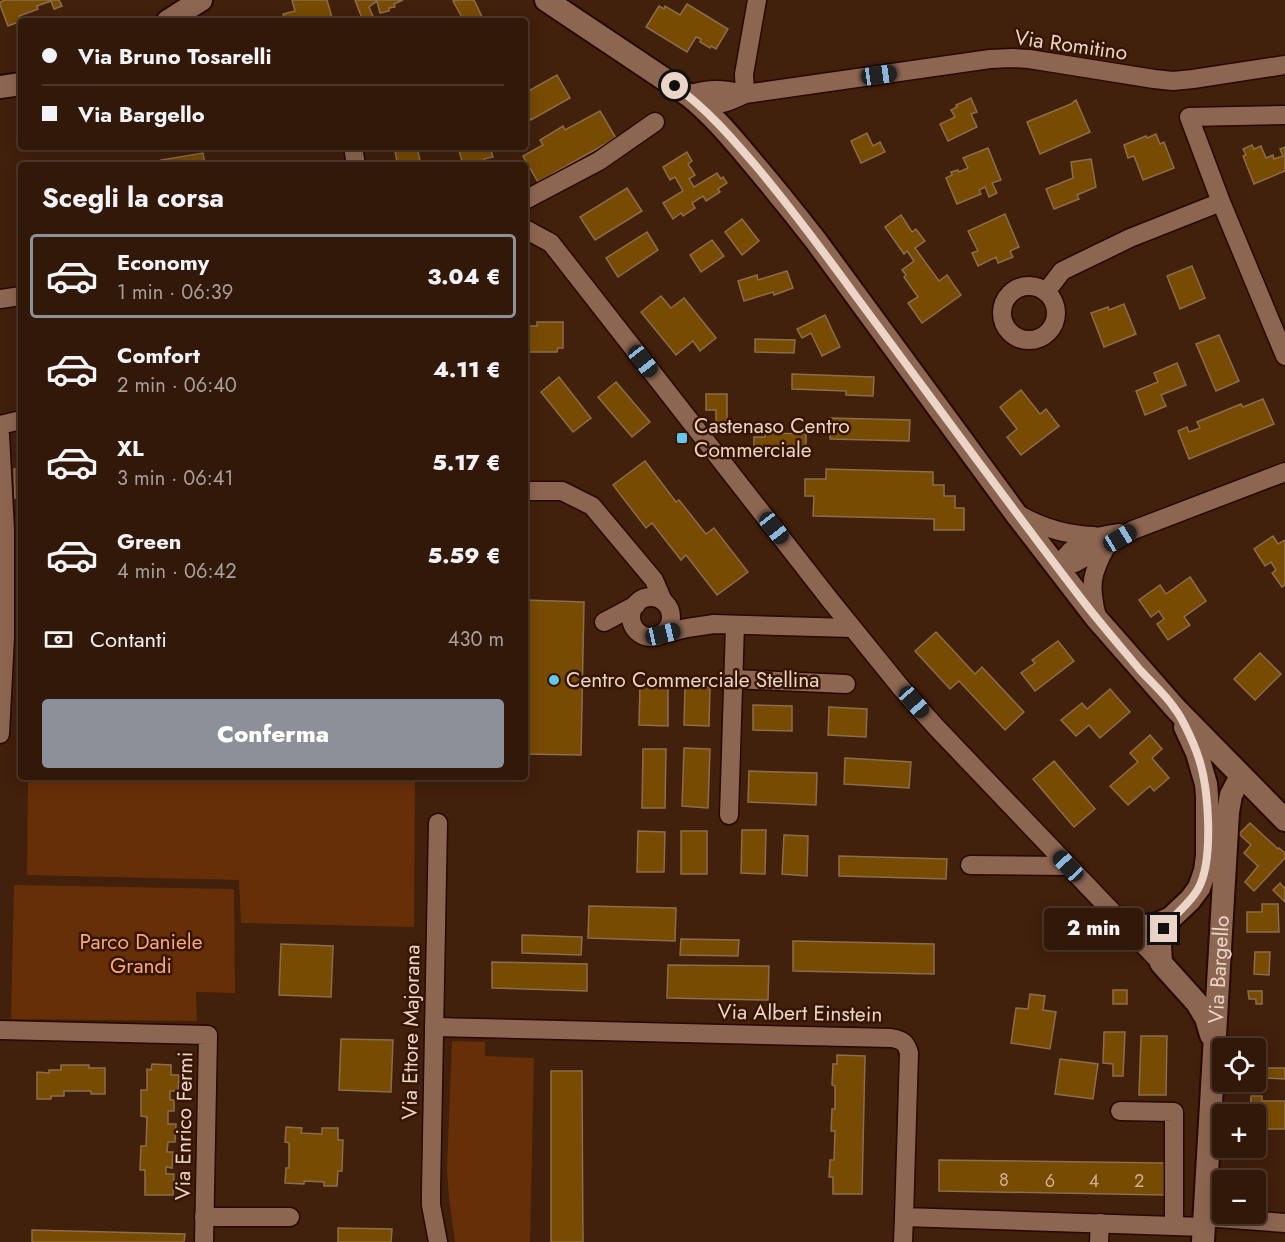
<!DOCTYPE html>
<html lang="it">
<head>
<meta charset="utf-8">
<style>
	body { margin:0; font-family:Jost,sans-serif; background:#392112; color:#f1f3f6; height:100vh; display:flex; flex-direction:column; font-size:22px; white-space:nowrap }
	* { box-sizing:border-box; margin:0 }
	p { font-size:20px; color:#a8a09c }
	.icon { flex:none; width:33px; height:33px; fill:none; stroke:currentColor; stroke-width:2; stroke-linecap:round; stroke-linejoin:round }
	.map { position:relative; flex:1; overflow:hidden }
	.sheet { position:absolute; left:18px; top:162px; width:510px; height:618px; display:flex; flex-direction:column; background:#311809; border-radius:6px; box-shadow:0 3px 15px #0003,0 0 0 2px #4c372a }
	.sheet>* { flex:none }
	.guide { position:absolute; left:18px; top:18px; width:510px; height:132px; border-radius:6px; box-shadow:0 3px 15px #0003,0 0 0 2px #4c372a; display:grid; align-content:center; height:132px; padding:0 24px; background:#311809 }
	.controls { position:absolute; left:1212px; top:1038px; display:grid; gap:12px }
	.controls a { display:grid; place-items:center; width:54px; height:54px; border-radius:6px; background:#311809; box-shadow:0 3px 15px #0003,0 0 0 2px #4c372a; font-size:30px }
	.end { position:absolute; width:27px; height:27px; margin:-14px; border:8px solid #ebd4c8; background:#111; box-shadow:0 0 0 3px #111 }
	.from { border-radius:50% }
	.bubble { position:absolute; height:42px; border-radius:6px; background:#311809; box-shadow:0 3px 15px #0003,0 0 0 2px #4c372a; font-size:20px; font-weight:800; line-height:42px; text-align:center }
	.car { position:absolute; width:18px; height:36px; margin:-18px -9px; border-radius:8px; box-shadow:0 0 4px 2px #0007; background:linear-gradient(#222 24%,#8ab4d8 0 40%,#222 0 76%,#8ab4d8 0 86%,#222 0) }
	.guide b { display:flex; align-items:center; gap:21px; height:57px; font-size:22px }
	.guide b+b { border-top:2px solid #4c372a }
	.guide i { width:15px; height:15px; background:#f1f3f6 }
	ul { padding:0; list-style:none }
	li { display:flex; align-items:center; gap:18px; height:84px; margin:0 12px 9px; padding:0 12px; border:3px solid transparent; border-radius:6px }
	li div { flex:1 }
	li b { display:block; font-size:22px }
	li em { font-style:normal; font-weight:800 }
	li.active { border-color:#8c9099 }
	li>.icon { width:54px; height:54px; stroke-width:1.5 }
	h2 { padding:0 24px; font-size:27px; line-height:72px }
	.pay { display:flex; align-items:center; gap:15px; height:66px; padding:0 24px; font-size:22px }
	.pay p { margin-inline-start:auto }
	.cta { display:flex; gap:12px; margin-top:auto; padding:12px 24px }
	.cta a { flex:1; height:69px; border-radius:6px; background:#8c9099; color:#fff; font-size:24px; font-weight:800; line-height:69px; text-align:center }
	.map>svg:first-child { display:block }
	.green { fill:#672f08 }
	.building { fill:#784b02; stroke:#8a6d4c; stroke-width:1.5 }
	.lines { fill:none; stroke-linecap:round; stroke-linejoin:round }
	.minor-casing { stroke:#260800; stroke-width:21 }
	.tertiary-casing { stroke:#260800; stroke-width:26 }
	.minor { stroke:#8d6651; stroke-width:18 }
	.tertiary { stroke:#8d6651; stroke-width:22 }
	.route { stroke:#ebd4c8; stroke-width:8 }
	.poi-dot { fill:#66c4ef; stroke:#361603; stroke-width:2 }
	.labels { text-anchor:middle; stroke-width:5; stroke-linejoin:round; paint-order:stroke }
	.number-label { font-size:18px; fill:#ceb296 }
	.street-label { font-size:21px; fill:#ebd4c8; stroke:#361603 }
	.poi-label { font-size:21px; fill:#ebd4c8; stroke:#361603; text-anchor:start }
	.park-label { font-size:21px; fill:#fba87a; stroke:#361603 }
</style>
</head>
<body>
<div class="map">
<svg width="1285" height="1242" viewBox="0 0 1285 1242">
	<rect width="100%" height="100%" fill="#41200c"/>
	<!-- green -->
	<g class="green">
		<polygon points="28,777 384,777 415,779 414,927 241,923 239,880 27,875"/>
		<polygon points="14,885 234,889 235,993 196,992 197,1021 11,1019"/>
		<polygon points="452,1041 485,1042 485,1056 534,1058 530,1242 455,1242 449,1198 447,1169"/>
	</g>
	<!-- building -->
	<g class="building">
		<polygon points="5,0 59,0 62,6 54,9 51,1 37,6 38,9 19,16 21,21 8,26 0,5 0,2"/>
		<polygon points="292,0 327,0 333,21 285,21 283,14 295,11"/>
		<polygon points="355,0 403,0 394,4 395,7 389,8 389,11 380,13 377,1 369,7 375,21 363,21"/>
		<polygon points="456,0 474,0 484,21 464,21 453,1"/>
		<polygon points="687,4 728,29 716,49 711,46 710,48 700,42 701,39 696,37 687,52 646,27 659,6 664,9 665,6 680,15"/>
		<polygon points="557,75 570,98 531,120 525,110 525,93"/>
		<polygon points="971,98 977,112 971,114 977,127 948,141 940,124 955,117 951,110 957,107 956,105"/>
		<polygon points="1076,100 1090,132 1040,154 1027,122 1071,104"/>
		<polygon points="600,111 616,138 538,182 523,156 543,145 540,140 563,126 565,130"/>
		<polygon points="867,133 873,146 880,142 885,152 861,163 851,141"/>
		<polygon points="1156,134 1160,144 1164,142 1174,168 1143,180 1134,156 1128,158 1124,145 1146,136 1147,138"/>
		<polygon points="1252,145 1254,149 1261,146 1266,158 1273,155 1274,159 1283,156 1280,149 1285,147 1285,171 1254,184 1243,156 1246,155 1243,149"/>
		<polygon points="417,147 421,165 392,165 392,162 397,161 395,152"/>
		<polygon points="458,147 490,147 493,157 484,159 485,165 463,165"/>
		<polygon points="988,148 1001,180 992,183 997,193 989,197 985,187 979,190 981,194 957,204 946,178 952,175 951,172 958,170 959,172 968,168 963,158"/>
		<polygon points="687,152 692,161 688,164 695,175 689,179 694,187 717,173 721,179 723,177 727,183 718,189 720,192 706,201 703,196 692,203 695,208 683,216 681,213 673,219 663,203 683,191 675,177 670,180 663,167"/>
		<polygon points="203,153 205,165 162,165 161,160"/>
		<polygon points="1091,159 1096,187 1077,195 1079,199 1054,209 1046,189 1073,178 1071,162"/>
		<polygon points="627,188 642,211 595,240 580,217"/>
		<polygon points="1005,214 1019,247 1010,251 1013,257 998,263 996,257 978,266 972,253 978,251 968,231"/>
		<polygon points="901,215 912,232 916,229 925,241 915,248 939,281 947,275 961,295 922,323 908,303 918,297 904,277 906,275 902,270 914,261 907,251 904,254 885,227"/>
		<polygon points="742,219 759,241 742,255 725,232"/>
		<polygon points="647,232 658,250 618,277 606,258"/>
		<polygon points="712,240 724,256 701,272 690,255"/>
		<polygon points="1192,266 1205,298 1180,309 1167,276"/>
		<polygon points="787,271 793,288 774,295 773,292 744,301 738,281 757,275 758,280"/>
		<polygon points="661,296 671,308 684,298 716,338 700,351 693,341 676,355 641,312"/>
		<polygon points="1124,304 1136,334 1104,347 1091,313 1108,307 1109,310"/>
		<polygon points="825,315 840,347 822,356 811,333 802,338 797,329"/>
		<polygon points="537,322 563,322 563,348 558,348 557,352 526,352 526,326 537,326"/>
		<polygon points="1219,335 1239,381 1216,391 1196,344"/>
		<polygon points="755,339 795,340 794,353 755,352"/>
		<polygon points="1177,363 1186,385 1161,395 1166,406 1145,415 1136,391 1158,382 1154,373"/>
		<polygon points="792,374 874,377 873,396 846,395 846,391 792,389"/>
		<polygon points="559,377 591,418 573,432 541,392"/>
		<polygon points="616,382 650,422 632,437 598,397"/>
		<polygon points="1021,390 1040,414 1046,409 1059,426 1021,455 1007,437 1017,429 1000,407"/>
		<polygon points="706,394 727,394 727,424 716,424 716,410 706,410"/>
		<polygon points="1263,399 1274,424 1189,459 1178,431 1187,427 1189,432 1200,428 1197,422 1241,404 1243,407"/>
		<polygon points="830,418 910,420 909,441 830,439"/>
		<polygon points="765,433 806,434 806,448 754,447 754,437 765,437"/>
		<polygon points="645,461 676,502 679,500 706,534 714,528 748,572 717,595 686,555 681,560 652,523 646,528 613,485"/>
		<polygon points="14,469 21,469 21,497 15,498"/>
		<polygon points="826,469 933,472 933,485 944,485 944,496 955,496 955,508 964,508 964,530 934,530 934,519 813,516 814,496 805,496 805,479 826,479"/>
		<polygon points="1273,536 1278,544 1285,540 1285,585 1282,587 1272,573 1276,570 1271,562 1265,566 1254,549"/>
		<polygon points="1190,577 1206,601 1184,617 1190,625 1168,640 1157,624 1164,619 1159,611 1151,617 1139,600 1160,585 1166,594"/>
		<polygon points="525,600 584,602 581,755 525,754"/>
		<polygon points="936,632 975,674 982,667 1024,712 1005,730 959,681 950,689 915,651"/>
		<polygon points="1058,641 1074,661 1035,691 1021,673 1035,663 1032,660"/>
		<polygon points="1260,653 1281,674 1255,700 1234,679"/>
		<polygon points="640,684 668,684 668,726 639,725"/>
		<polygon points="685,687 710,687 709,726 684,725"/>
		<polygon points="1110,689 1130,712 1100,738 1089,725 1076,736 1061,720 1082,703 1087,709"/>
		<polygon points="753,705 792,706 792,731 753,730"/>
		<polygon points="829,707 867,709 866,737 828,735"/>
		<polygon points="1150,735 1162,749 1152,758 1169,778 1154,791 1150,786 1128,805 1110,786 1138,762 1130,753"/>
		<polygon points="684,748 710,749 708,808 682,806"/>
		<polygon points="643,749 666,749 665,808 642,808"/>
		<polygon points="845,758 911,762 909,788 844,784"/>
		<polygon points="1054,761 1095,809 1074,827 1033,779"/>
		<polygon points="749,771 817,773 816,805 748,802"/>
		<polygon points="1250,823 1278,849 1279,848 1285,853 1285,858 1254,891 1245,882 1258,866 1244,853 1251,845 1239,834"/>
		<polygon points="742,830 766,830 765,874 741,873"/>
		<polygon points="638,831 665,832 664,872 637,872"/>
		<rect x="681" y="831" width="26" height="43"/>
		<polygon points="784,835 808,836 807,876 782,874"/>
		<polygon points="839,856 947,859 946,879 839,876"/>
		<polygon points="1280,883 1284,888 1285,887 1285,902 1273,890"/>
		<polygon points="1262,904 1278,904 1279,932 1247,932 1247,912 1262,912"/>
		<polygon points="589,906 676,908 675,941 588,938"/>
		<polygon points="522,935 582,937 581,955 522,953"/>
		<polygon points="681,939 739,940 738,956 680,955"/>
		<polygon points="793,941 934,944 934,974 793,971"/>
		<polygon points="281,944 333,946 331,997 279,995"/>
		<polygon points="1255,952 1270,952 1269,975 1254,974"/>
		<polygon points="492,962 587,964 587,991 492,988"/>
		<polygon points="668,965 769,966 768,1000 667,998"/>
		<rect x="1113" y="990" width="14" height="14"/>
		<polygon points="1248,991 1262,991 1262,1004 1256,1004 1256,999 1249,999"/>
		<polygon points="1030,994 1045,996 1043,1010 1056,1012 1050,1049 1011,1043 1016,1008 1028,1009"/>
		<polygon points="1104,1032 1125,1032 1123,1076 1113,1076 1113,1064 1103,1063"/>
		<polygon points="1141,1036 1167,1036 1166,1095 1139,1095"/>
		<polygon points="341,1039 393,1040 391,1092 339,1090"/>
		<polygon points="1244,1044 1267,1044 1266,1068 1256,1068 1256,1048 1244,1048"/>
		<polygon points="837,1055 865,1056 862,1194 833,1194 833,1177 829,1177 830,1160 834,1160 835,1131 831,1131 832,1109 835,1109 835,1086 832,1085 833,1064 837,1064"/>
		<polygon points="1060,1059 1098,1064 1093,1099 1055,1094"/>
		<polygon points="152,1064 171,1065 171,1075 179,1075 178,1091 170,1091 170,1100 174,1100 174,1111 168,1111 168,1124 176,1124 175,1142 168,1142 167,1152 173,1152 172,1168 166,1167 166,1174 174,1174 173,1195 145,1195 145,1170 140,1170 141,1146 146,1146 147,1117 141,1116 141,1090 147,1090 147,1069 151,1070"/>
		<polygon points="61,1065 89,1065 89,1068 105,1068 105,1094 91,1094 91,1091 64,1091 64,1096 51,1096 51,1099 37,1099 37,1072 49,1073 49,1070 61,1070"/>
		<polygon points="1266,1068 1285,1068 1285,1079 1266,1078"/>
		<polygon points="551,1071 582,1071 583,1242 551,1242"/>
		<polygon points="1251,1096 1262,1096 1262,1101 1285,1101 1285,1129 1260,1129 1260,1124 1256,1124 1256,1114 1250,1114"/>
		<polygon points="286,1127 302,1128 301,1133 322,1134 322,1128 338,1128 338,1140 343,1140 342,1171 338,1171 337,1186 324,1186 324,1182 304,1181 304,1184 285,1183 286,1168 289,1168 289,1143 285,1142"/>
		<polygon points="939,1160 1164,1163 1164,1195 939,1191"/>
		<polygon points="338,1228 392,1229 391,1242 338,1242"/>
		<polygon points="32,1230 185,1234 184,1242 32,1242"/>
	</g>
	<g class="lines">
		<!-- minor casing -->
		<g class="minor-casing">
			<g id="minor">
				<polyline points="745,94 744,74 757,0"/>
				<path d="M688 95C710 88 723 89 745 94"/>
				<path d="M701 105C719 106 728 102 745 94L990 59 1013 58 1029 59 1154 79 1173 81 1193 79 1285 65"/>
				<polyline points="1285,115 1189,117 1221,202 1285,356"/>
				<polyline points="353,147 356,165"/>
				<polyline points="525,200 599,161 655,122"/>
				<polyline points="525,229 551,243 830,600 902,689 936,727 1161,963"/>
				<circle cx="1029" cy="313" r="27"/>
				<polyline points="1046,292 1062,271 1130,238 1221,202"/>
				<polyline points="0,299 21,296"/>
				<polyline points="0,425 21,420"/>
				<polyline points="0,435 5,530 5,637 0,734"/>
				<polyline points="525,491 562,491 592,506 654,580 663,601"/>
				<path d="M1018 514C1042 528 1066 535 1094 536"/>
				<polyline points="1058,567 1075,563 1133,530 1285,472"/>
				<path d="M1058 567C1075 540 1088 538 1119 533"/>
				<circle cx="651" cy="617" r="20"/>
				<path d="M1097 617C1089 585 1091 574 1107 545"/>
				<polyline points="604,622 636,605"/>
				<polyline points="663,634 687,628 714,624 852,628"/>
				<polyline points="733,679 846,684"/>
				<polyline points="729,815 735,625"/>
				<polyline points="970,865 1068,866"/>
				<path d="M434 1027 891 1038C902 1040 906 1042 909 1053L904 1217 1204 1227"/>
				<polyline points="0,1030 208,1035 204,1242"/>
				<polyline points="1120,1111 1174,1112 1174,1226"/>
				<polyline points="204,1217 290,1217"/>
				<polyline points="1204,1217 1285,1223"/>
				<polyline points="438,1242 431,1205 431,1190 438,823"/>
				<polyline points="903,1242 904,1217"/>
				<polyline points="1099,1242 1100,1223"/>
			</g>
		</g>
		<!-- tertiary casing -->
		<g class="tertiary-casing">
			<g id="tertiary">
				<path d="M546 0 688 95C712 114 732 138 752 162 774 188 795 214 816 241L1016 514 1097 619 1176 709 1285 820"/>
				<polyline points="168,21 201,0"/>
				<polyline points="0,87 21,84"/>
				<polyline points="1185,727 1197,753 1206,784 1207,796 1207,855 1205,871 1199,888 1190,900 1171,918 1164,929 1160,945 1161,963 1197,1003 1206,1018 1211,1035"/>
				<polyline points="1124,924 1146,926 1158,924 1171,918"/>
				<path id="s1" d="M1203 1242 1228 812 1231 795 1241 776"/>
			</g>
		</g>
		<!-- minor -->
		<use href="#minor" class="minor"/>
		<!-- tertiary -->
		<use href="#tertiary" class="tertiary"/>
	</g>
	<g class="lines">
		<!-- route -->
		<path class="route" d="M675 86C706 108 731 137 756 166 791 208 823 251 855 295 930 396 1004 498 1080 597 1099 622 1120 646 1140 670 1152 683 1166 695 1175 709 1183 719 1194 744 1198 756 1209 787 1214 861 1198 889 1189 905 1174 914 1164 929"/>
	</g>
	<!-- markers -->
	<g class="poi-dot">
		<rect x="676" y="432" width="12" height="12" rx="3"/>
		<circle cx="554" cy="680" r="6"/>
	</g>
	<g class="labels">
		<!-- number labels -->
		<g class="number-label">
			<text x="1004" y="1186">8</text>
			<text x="1050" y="1187">6</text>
			<text x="1094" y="1187">4</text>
			<text x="1139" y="1187">2</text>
		</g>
		<!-- street labels -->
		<g class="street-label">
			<text transform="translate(1071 45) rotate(8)" y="7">Via Romitino</text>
			<text dy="7" stroke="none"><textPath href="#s1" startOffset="273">Via Bargello</textPath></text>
			<text transform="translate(800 1013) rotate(1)" y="7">Via Albert Einstein</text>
			<text transform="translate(411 1032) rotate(-89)" y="7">Via Ettore Majorana</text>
			<text transform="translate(184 1126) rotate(-89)" y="7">Via Enrico Fermi</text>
		</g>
		<!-- poi labels -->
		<g class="poi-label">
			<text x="694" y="433">Castenaso Centro<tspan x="694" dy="24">Commerciale</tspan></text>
			<text x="566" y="687">Centro Commerciale Stellina</text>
		</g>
		<!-- park labels -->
		<g class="park-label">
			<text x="141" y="949">Parco Daniele<tspan x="141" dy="24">Grandi</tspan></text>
		</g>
	</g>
</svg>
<div class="controls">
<a><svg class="icon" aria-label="locate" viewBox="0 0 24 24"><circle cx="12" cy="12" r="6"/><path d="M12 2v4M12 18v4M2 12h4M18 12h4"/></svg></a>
<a>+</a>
<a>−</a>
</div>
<i class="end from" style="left:675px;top:86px"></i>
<i class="end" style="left:1164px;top:929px"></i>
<div class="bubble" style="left:1044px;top:908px;width:99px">2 min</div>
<i class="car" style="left:879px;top:75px;rotate:82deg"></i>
<i class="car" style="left:643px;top:361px;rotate:142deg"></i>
<i class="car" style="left:774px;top:528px;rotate:142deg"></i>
<i class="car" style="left:1120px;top:538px;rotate:59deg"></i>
<i class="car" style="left:663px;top:634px;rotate:77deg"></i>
<i class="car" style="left:914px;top:702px;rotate:139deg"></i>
<i class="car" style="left:1068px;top:866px;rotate:317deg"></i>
<div class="guide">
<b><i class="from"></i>Via Bruno Tosarelli</b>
<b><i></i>Via Bargello</b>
</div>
<section class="sheet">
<h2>Scegli la corsa</h2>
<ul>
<li class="active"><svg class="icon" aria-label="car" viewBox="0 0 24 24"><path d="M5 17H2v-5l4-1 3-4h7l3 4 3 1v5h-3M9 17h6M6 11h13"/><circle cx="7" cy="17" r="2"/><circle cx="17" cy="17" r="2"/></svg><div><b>Economy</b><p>1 min · 06:39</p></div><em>3.04 €</em></li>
<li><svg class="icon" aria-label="car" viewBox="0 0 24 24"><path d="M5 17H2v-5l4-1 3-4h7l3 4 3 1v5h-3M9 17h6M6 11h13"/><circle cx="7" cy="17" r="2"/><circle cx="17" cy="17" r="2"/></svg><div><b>Comfort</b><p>2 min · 06:40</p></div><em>4.11 €</em></li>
<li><svg class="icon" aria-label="car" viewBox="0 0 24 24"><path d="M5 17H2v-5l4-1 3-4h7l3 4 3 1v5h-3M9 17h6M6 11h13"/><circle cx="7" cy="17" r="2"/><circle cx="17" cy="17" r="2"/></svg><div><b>XL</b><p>3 min · 06:41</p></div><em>5.17 €</em></li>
<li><svg class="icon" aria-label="car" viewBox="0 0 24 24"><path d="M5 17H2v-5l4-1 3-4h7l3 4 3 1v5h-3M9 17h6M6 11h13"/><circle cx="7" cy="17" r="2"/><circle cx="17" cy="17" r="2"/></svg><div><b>Green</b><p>4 min · 06:42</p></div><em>5.59 €</em></li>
</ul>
<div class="pay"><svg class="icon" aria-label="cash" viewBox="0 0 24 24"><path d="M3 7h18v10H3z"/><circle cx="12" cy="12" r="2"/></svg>Contanti<p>430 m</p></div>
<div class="cta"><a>Conferma</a></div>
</section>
</div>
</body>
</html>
